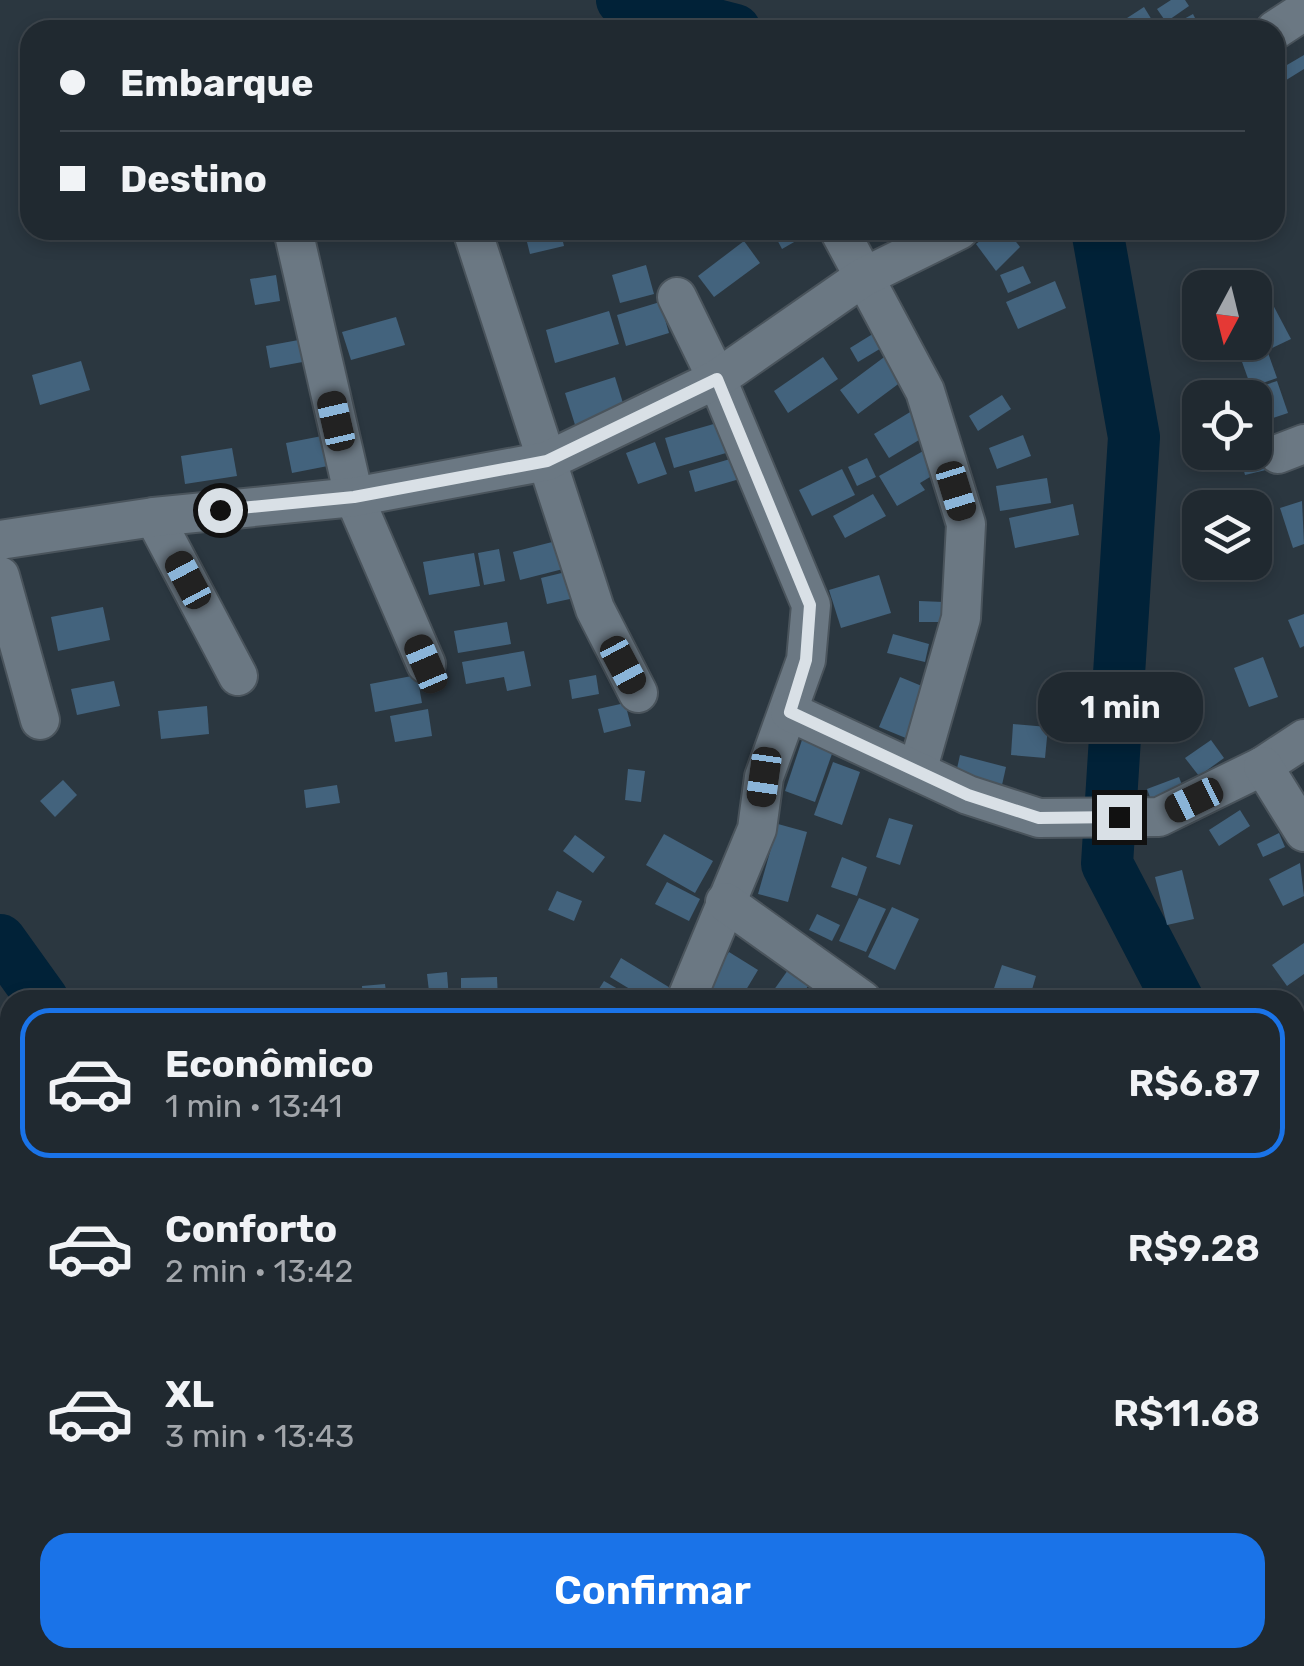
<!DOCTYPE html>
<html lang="pt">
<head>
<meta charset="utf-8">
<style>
	body { margin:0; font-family:Rubik,sans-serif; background:#2d353c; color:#f1f3f6; height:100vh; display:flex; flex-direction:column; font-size:38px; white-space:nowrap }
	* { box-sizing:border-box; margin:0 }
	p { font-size:32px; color:#a2a6ab }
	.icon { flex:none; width:55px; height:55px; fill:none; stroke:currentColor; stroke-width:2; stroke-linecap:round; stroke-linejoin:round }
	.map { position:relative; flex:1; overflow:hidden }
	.side { position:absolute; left:0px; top:990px; width:1305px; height:678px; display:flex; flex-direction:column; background:#202930; border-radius:30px 30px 0 0; box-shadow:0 5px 15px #0003,0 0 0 2px #3d454c }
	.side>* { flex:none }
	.banner { position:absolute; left:20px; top:20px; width:1265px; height:220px; border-radius:30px; box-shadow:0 5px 15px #0003,0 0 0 2px #3d454c; display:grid; align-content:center; height:220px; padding:0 40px; background:#202930 }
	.needle { width:65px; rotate:187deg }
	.tools { position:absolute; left:1182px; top:270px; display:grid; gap:20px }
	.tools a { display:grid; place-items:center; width:90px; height:90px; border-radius:20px; background:#202930; box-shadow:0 5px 15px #0003,0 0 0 2px #3d454c; font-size:50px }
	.end { position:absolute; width:45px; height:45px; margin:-22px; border:12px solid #d9e0e6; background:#111; box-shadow:0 0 0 5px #111 }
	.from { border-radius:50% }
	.bubble { position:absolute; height:70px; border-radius:30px; background:#202930; box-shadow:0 5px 15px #0003,0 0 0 2px #3d454c; font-size:32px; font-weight:600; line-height:70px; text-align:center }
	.car { position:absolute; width:30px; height:60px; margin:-30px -15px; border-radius:12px; box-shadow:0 0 8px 2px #0007; background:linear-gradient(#222 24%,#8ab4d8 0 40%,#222 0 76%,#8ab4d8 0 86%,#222 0) }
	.banner b { display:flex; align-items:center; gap:35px; height:95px; font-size:38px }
	.banner b+b { border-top:2px solid #3d454c }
	.banner i { width:25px; height:25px; background:#f1f3f6 }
	ul { padding:18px 0 0; list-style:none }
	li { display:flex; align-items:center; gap:30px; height:150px; margin:0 20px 15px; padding:0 20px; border:5px solid transparent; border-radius:30px }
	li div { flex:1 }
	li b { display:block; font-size:38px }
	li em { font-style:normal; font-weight:600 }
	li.active { border-color:#1a73e8 }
	li>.icon { width:90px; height:90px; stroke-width:1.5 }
	.primary-button { display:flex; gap:20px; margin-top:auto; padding:20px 40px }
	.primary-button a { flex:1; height:115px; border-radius:30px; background:#1a73e8; color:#fff; font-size:40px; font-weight:600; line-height:115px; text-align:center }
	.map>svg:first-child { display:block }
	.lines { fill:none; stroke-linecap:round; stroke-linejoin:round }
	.river { stroke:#012238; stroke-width:52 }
	.building { fill:#43637d }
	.minor-casing { stroke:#4a545c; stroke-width:42 }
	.minor { stroke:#6b7883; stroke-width:38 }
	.route { stroke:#d9e0e6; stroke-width:12 }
</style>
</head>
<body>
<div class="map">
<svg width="1304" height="1666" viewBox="0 0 1304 1666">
	<rect width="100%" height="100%" fill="#2b3740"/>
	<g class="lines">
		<!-- river -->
		<g class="river">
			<polyline points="622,0 735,30"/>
			<polyline points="1097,230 1134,437 1107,864 1178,1000"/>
			<polyline points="0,940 43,1000"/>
			<polyline points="1295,1081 1304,1087"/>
		</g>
	</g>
	<!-- building -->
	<g class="building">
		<polygon points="1171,0 1185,0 1189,6 1166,22 1157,9"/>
		<polygon points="1144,7 1158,30 1131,30 1124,20"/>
		<polygon points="1193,14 1201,30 1176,30 1173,25"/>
		<polygon points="1304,55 1304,69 1275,87 1275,72"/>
		<polygon points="524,230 560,230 564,246 530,254"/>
		<polygon points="772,230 815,230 782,249"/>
		<polygon points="994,230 1007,230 1020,247 996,271 976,244"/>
		<polygon points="744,241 760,263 714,297 698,276"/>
		<polygon points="646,265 654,294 620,303 612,275"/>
		<polygon points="1023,266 1031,283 1008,293 1000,275"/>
		<polygon points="276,275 280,301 255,305 250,279"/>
		<polygon points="1055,281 1066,308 1018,329 1006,302"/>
		<polygon points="660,302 669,333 626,346 617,315"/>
		<polygon points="1272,303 1291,339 1270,349 1255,312"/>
		<polygon points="609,311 619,344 555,363 546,330"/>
		<polygon points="396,317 405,345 351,360 342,332"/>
		<polygon points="884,327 893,341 858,362 850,348"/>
		<polygon points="304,339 308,361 270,368 266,346"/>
		<polygon points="895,349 913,373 858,414 840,390"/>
		<polygon points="1267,350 1277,378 1251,387 1241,359"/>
		<polygon points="823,357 838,379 788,413 774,391"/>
		<polygon points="81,361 90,390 40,405 32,375"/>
		<polygon points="615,377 626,413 576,428 565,393"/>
		<polygon points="1277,381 1288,413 1267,420 1256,388"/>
		<polygon points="1002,395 1011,409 978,431 969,416"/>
		<polygon points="920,406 934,431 889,458 874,434"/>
		<polygon points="731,419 740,449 674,468 665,438"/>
		<polygon points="327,435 333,465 292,473 286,443"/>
		<polygon points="1023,435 1031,456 997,469 989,448"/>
		<polygon points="1262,438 1270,469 1245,475 1239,452 1255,452 1255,440"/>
		<polygon points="655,442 667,474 638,484 626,453"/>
		<polygon points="932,446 945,468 920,483 925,490 897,506 879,476"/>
		<polygon points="232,448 237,476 185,484 181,456"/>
		<polygon points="737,457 743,478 695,492 689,471"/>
		<polygon points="867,458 876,477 857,486 848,467"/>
		<polygon points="842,469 855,495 812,516 799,490"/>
		<polygon points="1047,478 1051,503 1000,511 996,486"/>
		<polygon points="873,494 886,516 845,538 833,516"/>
		<polygon points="1302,501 1304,544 1293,548 1280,508"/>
		<polygon points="1073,504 1079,535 1015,548 1009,518"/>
		<polygon points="564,539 571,567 520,580 513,552"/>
		<polygon points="499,549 505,581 484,585 478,553"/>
		<polygon points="474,553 480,586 429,595 423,562"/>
		<polygon points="1210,562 1236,562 1239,571 1216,579"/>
		<polygon points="574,570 579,597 547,604 541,578"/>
		<polygon points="879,575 891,613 841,628 829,590"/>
		<polygon points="919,601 944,602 944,622 919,622"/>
		<polygon points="103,607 110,640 58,651 51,617"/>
		<polygon points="1304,614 1304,646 1300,648 1288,620"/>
		<polygon points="507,622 511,644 458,653 454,631"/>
		<polygon points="893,634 929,644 925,662 887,653"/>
		<polygon points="524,651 531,686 507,691 504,677 466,684 462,662"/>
		<polygon points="1263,657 1278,697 1249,707 1234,668"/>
		<polygon points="417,675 422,703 375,712 370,684"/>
		<polygon points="596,675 599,694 572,699 569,680"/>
		<polygon points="900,677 934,691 913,741 879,727"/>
		<polygon points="114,681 120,706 77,715 71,689"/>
		<polygon points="625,703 631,726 604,733 598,709"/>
		<polygon points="207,706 209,734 161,739 158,711"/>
		<polygon points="428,709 432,736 395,742 390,716"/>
		<polygon points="1013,724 1048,727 1045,758 1011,755"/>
		<polygon points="802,740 833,751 815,802 785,791"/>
		<polygon points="1211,740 1224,758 1199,776 1185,758"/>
		<polygon points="960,755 1006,767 1000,794 954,782"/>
		<polygon points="833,762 860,772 842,825 814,815"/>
		<polygon points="628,769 645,771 641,802 625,800"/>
		<polygon points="1179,777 1188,801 1156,813 1147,789"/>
		<polygon points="63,780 77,795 55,817 40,801"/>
		<polygon points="337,785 340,803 306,808 304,790"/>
		<polygon points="1240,810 1250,826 1219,846 1209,830"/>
		<polygon points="889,818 913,825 900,865 876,857"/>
		<polygon points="778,824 807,832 788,902 758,894"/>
		<polygon points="1279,833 1285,847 1263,857 1257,844"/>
		<polygon points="664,834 713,861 695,893 646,865"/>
		<polygon points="575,835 605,857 593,873 563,851"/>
		<polygon points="842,857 867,867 857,896 831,887"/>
		<polygon points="1300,863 1304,896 1283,906 1269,879"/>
		<polygon points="1182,870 1194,919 1167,925 1155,877"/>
		<polygon points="667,882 700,899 689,921 655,904"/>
		<polygon points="557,891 582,901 574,921 548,910"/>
		<polygon points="859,898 886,909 866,952 839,941"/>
		<polygon points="892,907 919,919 895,970 868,957"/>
		<polygon points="817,914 840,925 832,941 809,930"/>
		<polygon points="1304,943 1304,974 1287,986 1272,965"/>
		<polygon points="729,952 758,970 740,1000 712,1000 702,994"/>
		<polygon points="621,958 672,989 665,1000 648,1000 610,977"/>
		<polygon points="1002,965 1036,976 1029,1000 990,1000"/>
		<polygon points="788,970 809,985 797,1000 779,1000 771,994"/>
		<polygon points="447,972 449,1000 430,1000 427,974"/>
		<polygon points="497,977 498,1000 461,1000 461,978"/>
		<polygon points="604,981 637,1000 592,1000"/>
		<polygon points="385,984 387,1000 363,1000 362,986"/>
		<polygon points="1304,1226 1304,1275 1298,1285 1295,1240"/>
		<polygon points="10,1302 10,1343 0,1328 0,1309"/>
		<polygon points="1295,1330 1304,1336 1304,1370 1295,1383"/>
		<polygon points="0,1505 10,1518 10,1547 0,1554"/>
		<polygon points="1295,1589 1304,1595 1304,1666 1291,1666 1278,1658 1295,1658"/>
		<polygon points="8,1624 10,1655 0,1665 0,1633"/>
		<polygon points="68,1658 104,1658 111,1666 75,1666"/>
		<polygon points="733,1658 799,1658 803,1666 737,1666"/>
		<polygon points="927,1658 964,1658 959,1666 922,1666"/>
	</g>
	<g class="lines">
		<!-- minor casing -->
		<g class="minor-casing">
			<g id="minor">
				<polyline points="1275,30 1304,11"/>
				<polyline points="293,230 354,497 426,664"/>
				<polyline points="472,230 595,609 638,693"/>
				<polyline points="839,230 925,391 966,524 961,618 918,768"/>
				<polyline points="677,297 717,379 811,605 806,660 764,777 757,829 686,1000"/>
				<polyline points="1278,454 1304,444"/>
				<polyline points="154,517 238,676"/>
				<polyline points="0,540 154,517 354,497 547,461 717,379 862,278 959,230"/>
				<polyline points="0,576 40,720"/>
				<polyline points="790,712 968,795 1039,818 1159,817 1263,766 1304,739"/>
				<polyline points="1263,766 1304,832"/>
				<polyline points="725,902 862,1000"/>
				<polyline points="1295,1307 1304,1313"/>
				<polyline points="0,1425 10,1416"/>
				<polyline points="1295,1566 1304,1572"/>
				<polyline points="1051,1658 1063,1666"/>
				<polyline points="36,1666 45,1658"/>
				<polyline points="354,1666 363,1658"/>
				<polyline points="661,1666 671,1658"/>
			</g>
		</g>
		<!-- minor -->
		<use href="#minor" class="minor"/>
	</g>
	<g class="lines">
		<!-- route -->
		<polyline class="route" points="220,510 354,497 547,461 717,379 810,605 806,660 790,712 968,795 1039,818 1119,817"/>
	</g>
</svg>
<div class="tools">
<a><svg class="needle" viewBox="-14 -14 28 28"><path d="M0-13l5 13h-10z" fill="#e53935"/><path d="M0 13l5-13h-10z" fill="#a2a6ab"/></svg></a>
<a><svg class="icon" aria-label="locate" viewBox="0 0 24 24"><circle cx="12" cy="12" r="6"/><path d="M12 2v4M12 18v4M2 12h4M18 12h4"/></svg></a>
<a><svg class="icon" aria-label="layers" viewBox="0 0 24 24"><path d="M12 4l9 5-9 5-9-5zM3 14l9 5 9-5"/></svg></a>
</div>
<i class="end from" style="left:220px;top:510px"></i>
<i class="end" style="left:1119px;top:817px"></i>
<div class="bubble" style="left:1038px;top:672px;width:165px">1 min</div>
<i class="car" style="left:336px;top:421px;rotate:347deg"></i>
<i class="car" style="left:956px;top:491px;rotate:163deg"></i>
<i class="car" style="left:188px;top:580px;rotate:332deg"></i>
<i class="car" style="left:426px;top:664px;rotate:337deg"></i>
<i class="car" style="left:623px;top:665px;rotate:152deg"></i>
<i class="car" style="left:764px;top:777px;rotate:188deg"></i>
<i class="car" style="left:1194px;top:800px;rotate:244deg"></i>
<div class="banner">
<b><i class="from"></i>Embarque</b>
<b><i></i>Destino</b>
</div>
<section class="side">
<ul>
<li class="active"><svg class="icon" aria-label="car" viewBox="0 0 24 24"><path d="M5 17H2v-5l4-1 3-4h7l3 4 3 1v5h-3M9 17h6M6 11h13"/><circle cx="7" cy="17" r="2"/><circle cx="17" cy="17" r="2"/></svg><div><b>Econômico</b><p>1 min · 13:41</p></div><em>R$6.87</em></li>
<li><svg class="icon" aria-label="car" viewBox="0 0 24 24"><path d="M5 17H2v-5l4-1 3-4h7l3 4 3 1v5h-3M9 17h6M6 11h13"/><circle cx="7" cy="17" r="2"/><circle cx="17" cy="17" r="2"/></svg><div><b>Conforto</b><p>2 min · 13:42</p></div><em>R$9.28</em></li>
<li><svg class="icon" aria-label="car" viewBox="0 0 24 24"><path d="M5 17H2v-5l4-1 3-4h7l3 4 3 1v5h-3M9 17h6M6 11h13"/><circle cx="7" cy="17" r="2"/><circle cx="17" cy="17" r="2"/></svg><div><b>XL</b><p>3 min · 13:43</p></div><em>R$11.68</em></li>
</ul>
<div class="primary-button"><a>Confirmar</a></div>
</section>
</div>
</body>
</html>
